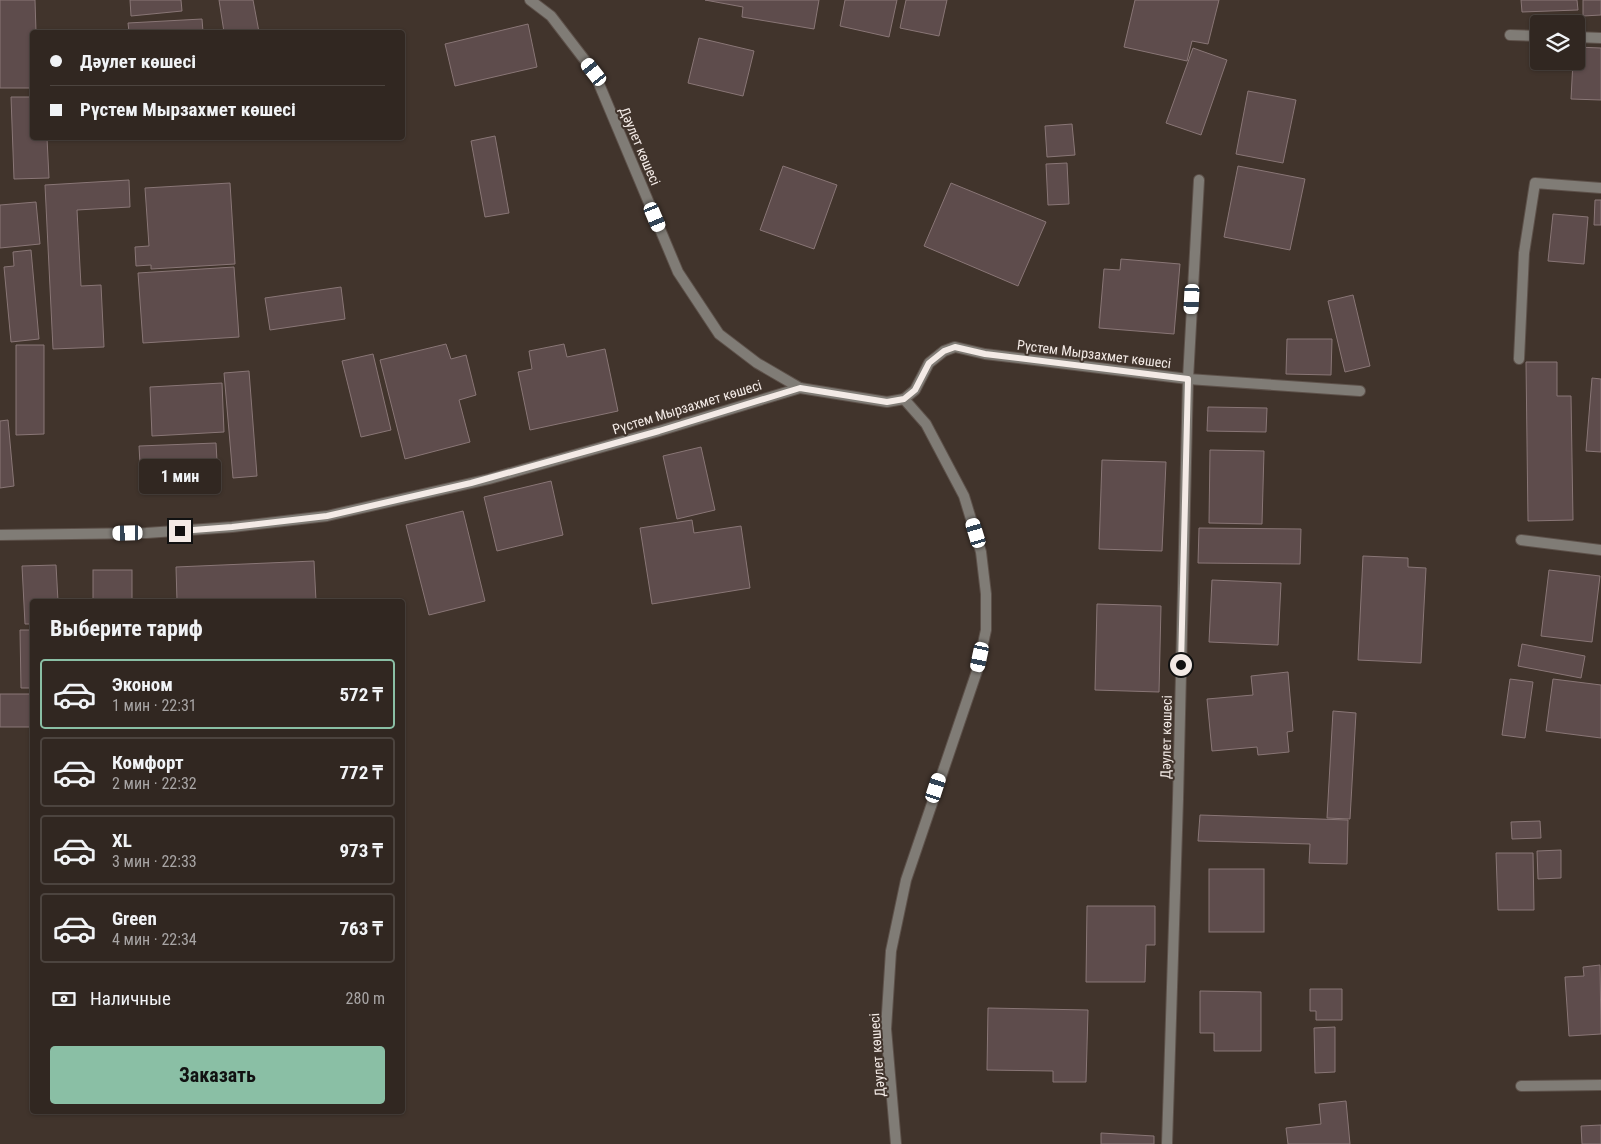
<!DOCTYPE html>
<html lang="ru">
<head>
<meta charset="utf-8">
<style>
	body { margin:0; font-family:"Roboto Condensed",sans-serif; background:#392f2a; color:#f1f3f6; height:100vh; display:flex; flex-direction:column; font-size:19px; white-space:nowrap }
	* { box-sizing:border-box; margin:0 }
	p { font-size:16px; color:#a8a5a5 }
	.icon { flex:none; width:28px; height:28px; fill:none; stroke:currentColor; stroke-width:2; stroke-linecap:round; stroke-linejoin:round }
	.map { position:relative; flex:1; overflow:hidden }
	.panel { position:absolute; left:30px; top:599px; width:375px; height:515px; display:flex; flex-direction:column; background:#312721; border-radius:5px; box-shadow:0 1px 4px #0004,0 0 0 1px #4c443f }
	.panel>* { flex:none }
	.top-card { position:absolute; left:30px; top:30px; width:375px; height:110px; border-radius:5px; box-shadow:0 1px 4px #0004,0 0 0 1px #4c443f; display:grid; align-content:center; height:110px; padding:0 20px; background:#312721 }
	.fabs { position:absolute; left:1530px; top:15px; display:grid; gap:10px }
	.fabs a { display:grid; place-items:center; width:55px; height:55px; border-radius:5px; background:#312721; box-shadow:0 1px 4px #0004,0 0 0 1px #4c443f; font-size:25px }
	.end { position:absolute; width:22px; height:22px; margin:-11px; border:6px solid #f3eae6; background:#111; box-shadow:0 0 0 2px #111 }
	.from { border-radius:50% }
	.bubble { position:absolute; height:35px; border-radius:5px; background:#312721; box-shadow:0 1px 4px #0004,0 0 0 1px #4c443f; font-size:16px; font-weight:700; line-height:35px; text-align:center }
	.car { position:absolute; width:15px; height:30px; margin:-15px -8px; border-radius:6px; box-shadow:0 0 4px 1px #0007; background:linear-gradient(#fff 24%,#345 0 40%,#fff 0 76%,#345 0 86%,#fff 0) }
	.top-card b { display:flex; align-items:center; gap:18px; height:48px; font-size:19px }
	.top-card b+b { border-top:1px solid #4c443f }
	.top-card i { width:12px; height:12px; background:#f1f3f6 }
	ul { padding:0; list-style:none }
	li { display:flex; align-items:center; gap:15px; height:70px; margin:0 10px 8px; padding:0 10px; border:2px solid #4c443f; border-radius:5px }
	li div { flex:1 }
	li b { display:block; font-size:19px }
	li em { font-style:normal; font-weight:700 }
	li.on { border-color:#8abfa5 }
	li>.icon { width:45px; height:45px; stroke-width:1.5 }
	h2 { padding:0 20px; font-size:22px; line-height:60px }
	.pay { display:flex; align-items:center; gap:12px; height:55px; padding:0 20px; font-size:19px }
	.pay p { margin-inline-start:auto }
	.action { display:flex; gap:10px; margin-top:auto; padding:10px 20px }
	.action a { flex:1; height:58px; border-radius:5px; background:#8abfa5; color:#111; font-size:20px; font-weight:700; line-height:58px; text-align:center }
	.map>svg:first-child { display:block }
	.building { fill:#5e4c4c; stroke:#897676 }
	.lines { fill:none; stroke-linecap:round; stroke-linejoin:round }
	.street-casing { stroke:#5d514a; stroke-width:12 }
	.street { stroke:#807c76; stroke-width:10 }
	.route { stroke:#f3eae6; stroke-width:6 }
	.labels { text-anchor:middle; stroke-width:4; stroke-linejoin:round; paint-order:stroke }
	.street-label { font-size:14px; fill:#f3eae6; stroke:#41342c }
</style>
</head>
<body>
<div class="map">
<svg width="1601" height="1144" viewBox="0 0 1601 1144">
	<rect width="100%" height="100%" fill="#41342c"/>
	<!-- building -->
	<g class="building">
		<polygon points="0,0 35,0 36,32 32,32 32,88 0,88"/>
		<polygon points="130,0 181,0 182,11 131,16"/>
		<polygon points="219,0 253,0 259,32 224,32"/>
		<polygon points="705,0 819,0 814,29 742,17 743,7"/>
		<polygon points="845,0 897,0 889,37 840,26"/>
		<polygon points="906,0 947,0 939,36 900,28"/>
		<polygon points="1135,0 1219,0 1208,44 1192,41 1187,61 1124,47"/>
		<polygon points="1521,0 1577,0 1578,10 1522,12"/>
		<polygon points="1583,0 1601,0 1601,15 1583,16"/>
		<polygon points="202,19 203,32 129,32 128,23"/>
		<polygon points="528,24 537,67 455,86 445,44"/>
		<polygon points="699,38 754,51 743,96 688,83"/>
		<polygon points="1576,47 1601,48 1601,100 1571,99 1573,61 1576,61"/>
		<polygon points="1193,48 1227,60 1201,135 1166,123"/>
		<polygon points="1248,91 1296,100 1283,163 1236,154"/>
		<polygon points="11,97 32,97 32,138 47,138 49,178 14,179"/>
		<polygon points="1072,124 1075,155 1047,157 1045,126"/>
		<polygon points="495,136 509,213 485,217 471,141"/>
		<polygon points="1067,163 1069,204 1048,205 1046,164"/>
		<polygon points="783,166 837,185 814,249 760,230"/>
		<polygon points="1238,166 1305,179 1290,250 1224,237"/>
		<polygon points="129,180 130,207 77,210 81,286 101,285 104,347 53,349 45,185"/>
		<polygon points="230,183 235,264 151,269 151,265 136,266 135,247 149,246 145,188"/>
		<polygon points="951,183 1046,222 1018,286 924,246"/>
		<polygon points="1595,200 1601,200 1601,225 1594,225"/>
		<polygon points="36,202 40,244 0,248 0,205"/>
		<polygon points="1553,214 1588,217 1584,264 1548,261"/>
		<polygon points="31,250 39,339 11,342 4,267 14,266 13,252"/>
		<polygon points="1121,259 1180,264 1174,334 1099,328 1104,269 1120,270"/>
		<polygon points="234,267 239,337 143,343 138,273"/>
		<polygon points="341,287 345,319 270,330 265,298"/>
		<polygon points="1353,295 1370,366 1345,372 1328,301"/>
		<polygon points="1287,339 1332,339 1331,375 1286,374"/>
		<polygon points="446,344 451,359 466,355 476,395 459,400 470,442 405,459 380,360"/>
		<polygon points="564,344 567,357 605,349 618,411 530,430 518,372 532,369 529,351"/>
		<polygon points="16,345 44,345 44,434 16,435"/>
		<polygon points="373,354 391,430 361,437 342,361"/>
		<polygon points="1526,362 1557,362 1557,396 1571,396 1573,520 1528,521"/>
		<polygon points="249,371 257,476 233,478 224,373"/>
		<polygon points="1592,378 1601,379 1601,452 1586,451"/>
		<polygon points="222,383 224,432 152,436 150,387"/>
		<polygon points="1208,407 1267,408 1266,432 1207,431"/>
		<polygon points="8,420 14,486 0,488 0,421"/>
		<polygon points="216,443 218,479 141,482 139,446"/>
		<polygon points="701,447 715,510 677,519 663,456"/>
		<polygon points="1210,450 1264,451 1262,524 1209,523"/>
		<polygon points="1102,460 1166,462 1162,551 1099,549"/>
		<polygon points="551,481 563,535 497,551 484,497"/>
		<polygon points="463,511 485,601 429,615 406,525"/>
		<polygon points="692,520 694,533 741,526 750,588 652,604 640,528"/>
		<polygon points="1199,528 1301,529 1300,564 1198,563"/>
		<polygon points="1363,556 1408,558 1408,567 1426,568 1421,663 1358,660"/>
		<polygon points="314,561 316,601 177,601 176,567"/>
		<polygon points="56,565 58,601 32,601 32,624 25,624 22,566"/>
		<rect x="93" y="570" width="39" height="31"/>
		<polygon points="1549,570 1600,576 1592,642 1541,636"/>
		<polygon points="1212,580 1281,583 1278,645 1209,642"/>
		<polygon points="1097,604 1161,606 1159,692 1095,690"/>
		<polygon points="20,630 32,630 32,688 21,688"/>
		<polygon points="1522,644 1585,656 1581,678 1518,666"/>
		<polygon points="1288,672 1293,731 1287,732 1289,752 1258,755 1257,747 1212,751 1207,699 1253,695 1251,676"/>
		<polygon points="1510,679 1533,682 1525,738 1502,735"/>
		<polygon points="1553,679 1601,685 1601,738 1546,731"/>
		<rect x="0" y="694" width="32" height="33"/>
		<polygon points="1333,711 1356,713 1350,819 1327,818"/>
		<polygon points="1200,815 1348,820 1347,864 1309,863 1310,844 1198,841"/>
		<polygon points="1540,821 1541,838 1512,839 1511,822"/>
		<polygon points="1561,850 1561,878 1538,879 1537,851"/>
		<polygon points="1496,853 1533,853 1534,910 1498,910"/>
		<rect x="1209" y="869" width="55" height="63"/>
		<polygon points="1087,906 1155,906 1155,945 1146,945 1145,982 1086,982"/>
		<polygon points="1600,965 1601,1034 1569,1036 1565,977 1584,976 1583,967"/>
		<polygon points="1310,989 1342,989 1342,1020 1316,1020 1316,1011 1310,1011"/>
		<polygon points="1200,991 1261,992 1261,1051 1214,1051 1214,1033 1200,1033"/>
		<polygon points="988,1008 1088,1010 1086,1082 1053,1082 1053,1071 987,1070"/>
		<polygon points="1335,1027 1335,1072 1315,1073 1314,1028"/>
		<polygon points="1346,1101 1350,1144 1288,1144 1286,1128 1321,1124 1319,1104"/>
		<polygon points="1601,1125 1601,1144 1582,1144 1581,1126"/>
		<polygon points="1101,1133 1154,1136 1154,1144 1101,1144"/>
	</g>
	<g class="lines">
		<!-- street casing -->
		<g class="street-casing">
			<g id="street">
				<polyline points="530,0 551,16 594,72 678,272 719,334 757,363 800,388"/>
				<polyline points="1510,35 1539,36"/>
				<polyline points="1576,37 1601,38"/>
				<polyline points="1519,359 1524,253 1535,183 1601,188"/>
				<polyline points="0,535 146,533 232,527 327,516 489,479 659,431 800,388 887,402 904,399 915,390 929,363 944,351 955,347 985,354 1188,379 1360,391"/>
				<polyline points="1521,540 1601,550"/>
				<polyline points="1521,1086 1601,1085"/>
				<polyline points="896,1144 886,1029 891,951 906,880 977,671 986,630 986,594 981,552 964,496 926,424 904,399"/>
				<polyline points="1167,1144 1178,799 1188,379 1199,180"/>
			</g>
		</g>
		<!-- street -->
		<use href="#street" class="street"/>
	</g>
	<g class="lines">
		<!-- route -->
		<polyline class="route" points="180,531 232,527 327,516 471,483 659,431 800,388 887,402 904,399 915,390 929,363 944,351 955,347 985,354 1188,379 1181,665"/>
	</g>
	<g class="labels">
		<!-- street labels -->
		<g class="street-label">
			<text transform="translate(640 146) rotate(67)" y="5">Дәулет көшесі</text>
			<text transform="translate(1094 354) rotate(7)" y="5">Рүстем Мырзахмет көшесі</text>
			<text transform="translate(687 407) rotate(-17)" y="5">Рүстем Мырзахмет көшесі</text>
			<text transform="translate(1166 737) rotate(-89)" y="5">Дәулет көшесі</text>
			<text transform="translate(877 1055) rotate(-94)" y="5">Дәулет көшесі</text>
		</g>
	</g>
</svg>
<div class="fabs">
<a><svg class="icon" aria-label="layers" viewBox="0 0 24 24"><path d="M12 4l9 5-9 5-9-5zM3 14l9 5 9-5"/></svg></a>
</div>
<i class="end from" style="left:1181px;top:665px"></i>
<i class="end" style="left:180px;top:531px"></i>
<div class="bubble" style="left:139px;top:459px;width:82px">1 мин</div>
<i class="car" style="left:594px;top:72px;rotate:322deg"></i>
<i class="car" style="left:655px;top:217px;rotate:157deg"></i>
<i class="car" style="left:1192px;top:299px;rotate:183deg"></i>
<i class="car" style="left:128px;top:533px;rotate:269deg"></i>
<i class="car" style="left:976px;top:533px;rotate:343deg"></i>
<i class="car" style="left:980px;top:657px;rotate:192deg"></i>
<i class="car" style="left:936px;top:788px;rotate:18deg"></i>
<div class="top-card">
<b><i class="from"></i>Дәулет көшесі</b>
<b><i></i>Рүстем Мырзахмет көшесі</b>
</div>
<section class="panel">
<h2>Выберите тариф</h2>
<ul>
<li class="on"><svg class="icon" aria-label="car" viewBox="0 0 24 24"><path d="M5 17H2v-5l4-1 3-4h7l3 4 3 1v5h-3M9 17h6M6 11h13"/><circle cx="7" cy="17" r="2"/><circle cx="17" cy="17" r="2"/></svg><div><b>Эконом</b><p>1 мин · 22:31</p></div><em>572 ₸</em></li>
<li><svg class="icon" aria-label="car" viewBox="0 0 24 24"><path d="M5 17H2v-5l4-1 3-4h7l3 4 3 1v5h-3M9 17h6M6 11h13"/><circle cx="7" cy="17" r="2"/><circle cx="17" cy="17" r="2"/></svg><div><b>Комфорт</b><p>2 мин · 22:32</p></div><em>772 ₸</em></li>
<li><svg class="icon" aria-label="car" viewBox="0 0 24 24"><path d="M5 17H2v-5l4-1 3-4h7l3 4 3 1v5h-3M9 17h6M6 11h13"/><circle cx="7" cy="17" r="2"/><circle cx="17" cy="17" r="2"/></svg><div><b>XL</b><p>3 мин · 22:33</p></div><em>973 ₸</em></li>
<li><svg class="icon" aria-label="car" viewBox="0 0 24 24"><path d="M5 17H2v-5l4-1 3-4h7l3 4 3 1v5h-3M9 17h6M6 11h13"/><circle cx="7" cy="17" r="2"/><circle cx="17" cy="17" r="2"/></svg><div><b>Green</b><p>4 мин · 22:34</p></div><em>763 ₸</em></li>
</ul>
<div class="pay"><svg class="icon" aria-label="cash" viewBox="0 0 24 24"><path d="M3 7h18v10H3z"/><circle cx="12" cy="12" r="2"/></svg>Наличные<p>280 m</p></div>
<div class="action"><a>Заказать</a></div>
</section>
</div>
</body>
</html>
